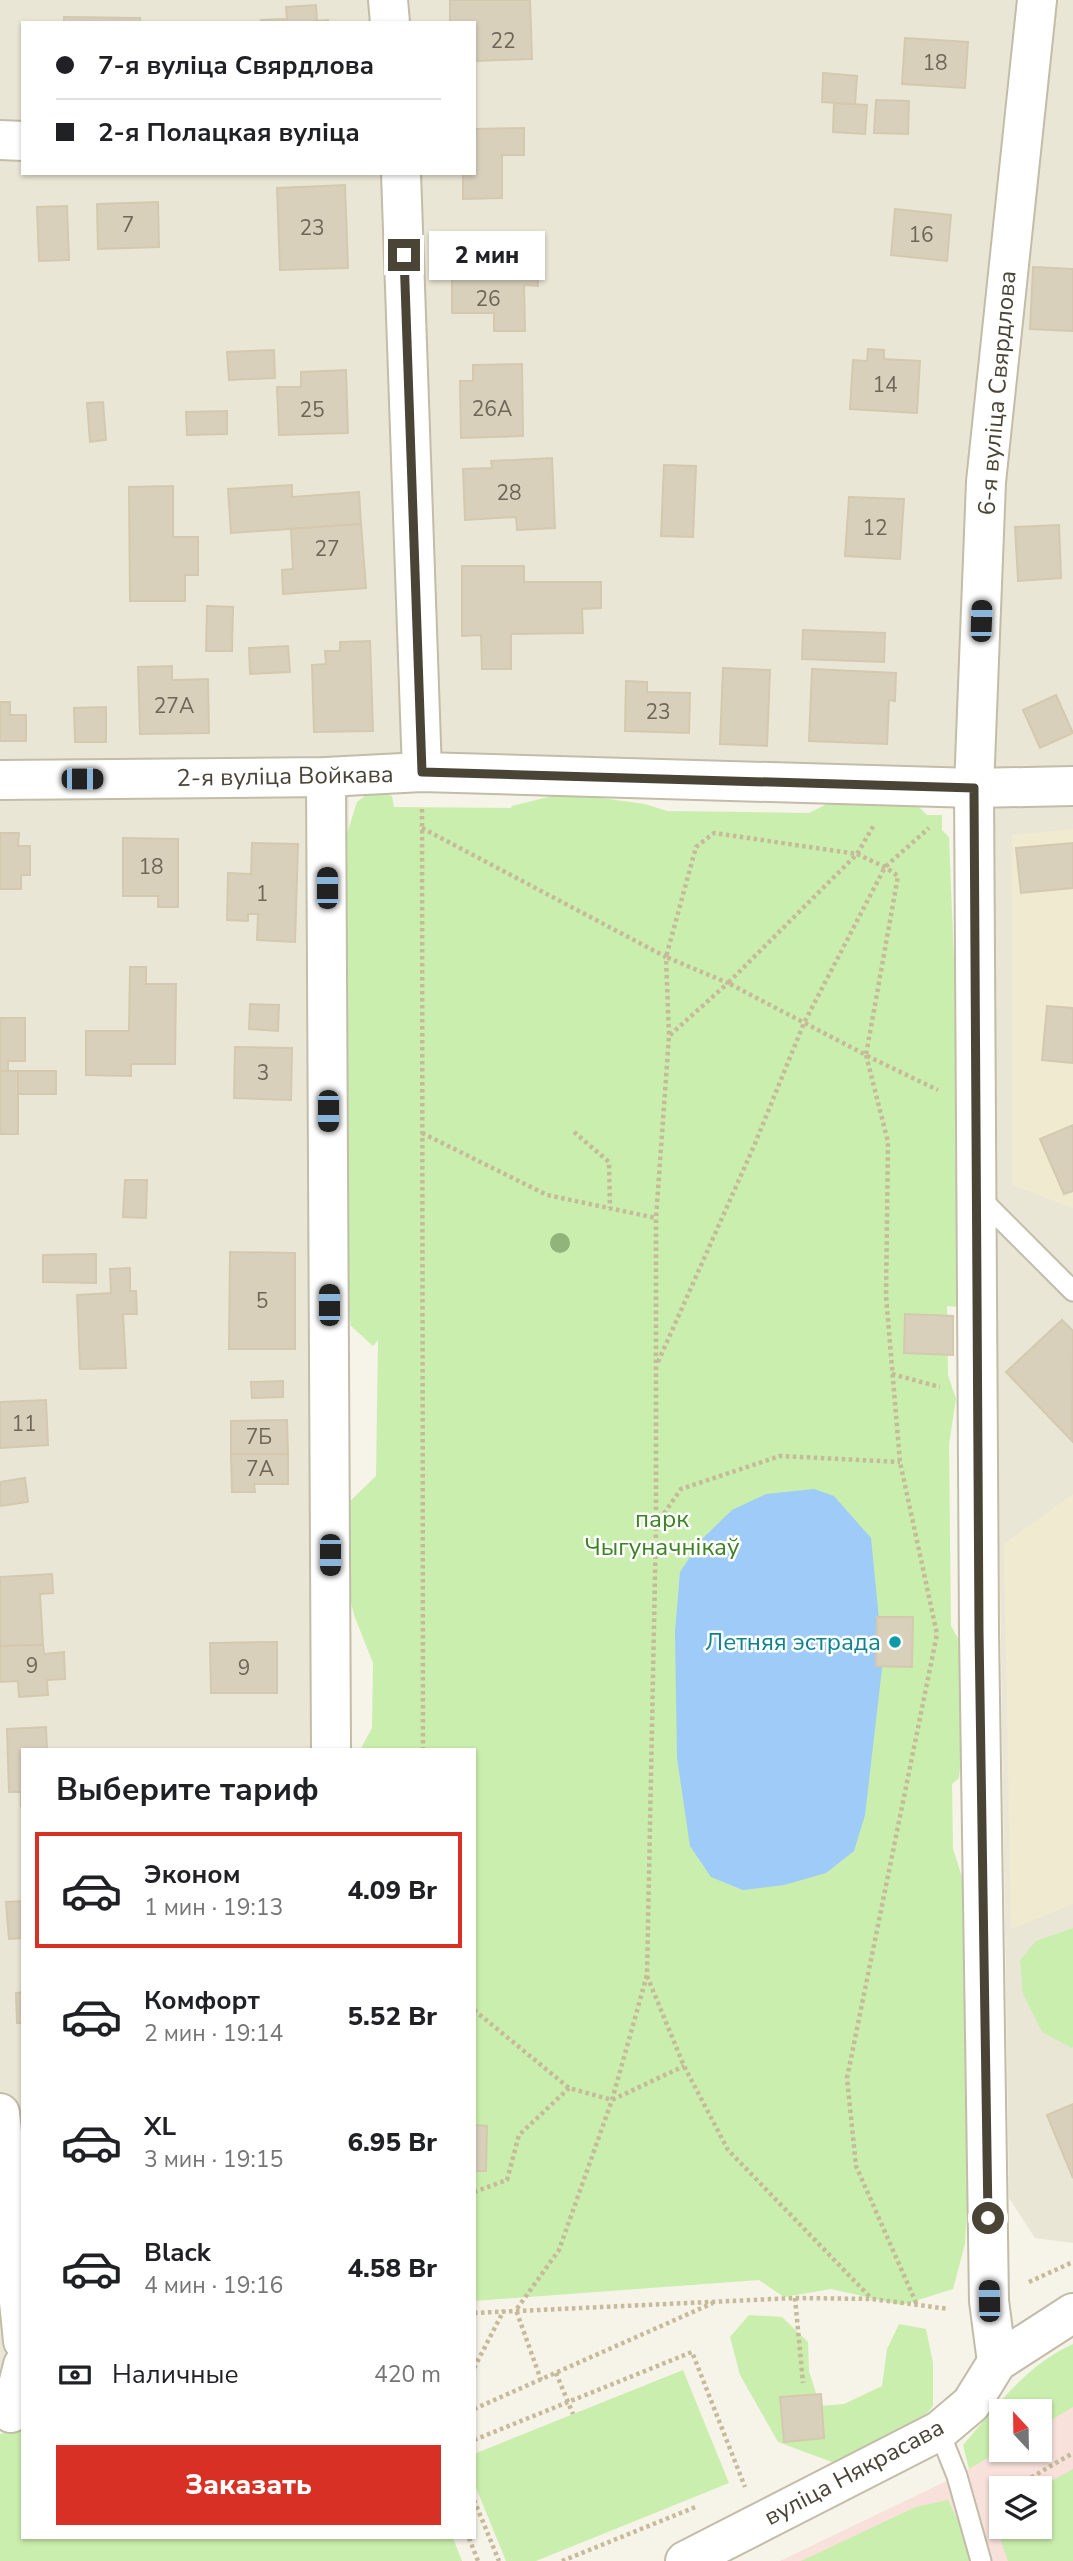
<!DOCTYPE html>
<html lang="ru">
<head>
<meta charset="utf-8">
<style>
	body { margin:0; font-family:"Nunito Sans",sans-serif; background:#f2f2f2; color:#202124; height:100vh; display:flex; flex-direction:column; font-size:26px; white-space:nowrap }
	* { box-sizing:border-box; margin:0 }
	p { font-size:23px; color:#757577 }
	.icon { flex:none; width:38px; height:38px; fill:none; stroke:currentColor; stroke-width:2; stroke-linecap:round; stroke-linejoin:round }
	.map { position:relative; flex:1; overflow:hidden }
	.details { position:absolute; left:21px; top:1748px; width:455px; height:791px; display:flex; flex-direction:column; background:#fff; border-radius:0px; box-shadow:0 2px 5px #0004 }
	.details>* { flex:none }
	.banner { position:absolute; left:21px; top:21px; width:455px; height:154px; border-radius:0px; box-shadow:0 2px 5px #0004; display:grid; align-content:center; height:154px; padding:0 35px; background:#fff }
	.needle { width:46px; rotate:338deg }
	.controls { position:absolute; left:989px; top:2399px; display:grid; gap:14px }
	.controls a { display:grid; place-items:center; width:63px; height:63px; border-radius:0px; background:#fff; box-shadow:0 2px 5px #0004; font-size:35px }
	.end { position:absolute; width:32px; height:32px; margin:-16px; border:9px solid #4a4436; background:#fff; box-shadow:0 0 0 4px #fff }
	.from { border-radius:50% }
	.bubble { position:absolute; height:49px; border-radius:0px; background:#fff; box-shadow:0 2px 5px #0004; font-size:23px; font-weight:800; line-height:49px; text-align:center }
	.car { position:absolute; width:21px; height:42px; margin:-21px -10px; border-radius:9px; box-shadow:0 0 5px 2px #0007; background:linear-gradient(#222 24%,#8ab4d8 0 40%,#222 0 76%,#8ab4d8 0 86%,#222 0) }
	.banner b { display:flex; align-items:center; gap:24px; height:66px; font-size:26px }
	.banner b+b { border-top:2px solid #e0e0e0 }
	.banner i { width:18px; height:18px; background:#202124 }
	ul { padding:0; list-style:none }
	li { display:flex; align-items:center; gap:21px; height:116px; margin:0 14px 10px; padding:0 21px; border:4px solid transparent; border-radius:0px }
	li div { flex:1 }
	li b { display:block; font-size:26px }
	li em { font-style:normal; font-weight:800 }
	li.active { border-color:#d93025 }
	li>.icon { width:63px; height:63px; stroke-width:1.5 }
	h2 { padding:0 35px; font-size:32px; line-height:84px }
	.pay { display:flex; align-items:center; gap:18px; height:77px; padding:0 35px; font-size:26px }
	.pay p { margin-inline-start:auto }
	.action { display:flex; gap:14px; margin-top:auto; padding:14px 35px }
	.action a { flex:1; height:80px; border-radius:0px; background:#d93025; color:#fff; font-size:28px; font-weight:800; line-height:80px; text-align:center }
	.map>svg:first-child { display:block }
	.residential { fill:#eae6d5; fill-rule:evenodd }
	.education { fill:#f0ead0 }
	.medical { fill:#f7e1da; fill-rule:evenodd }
	.green { fill:#caeead }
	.water { fill:#9ecbf8 }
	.building { fill:#d9d0bc; stroke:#d4c9ae; stroke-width:2 }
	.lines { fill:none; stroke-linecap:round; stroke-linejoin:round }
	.lane-casing { stroke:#c2bca9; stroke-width:23 }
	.street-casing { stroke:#c2bca9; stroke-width:42 }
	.path { stroke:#c6ba99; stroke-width:4.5; stroke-dasharray:3.5 3.5; stroke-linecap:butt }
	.lane { stroke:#fff; stroke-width:19 }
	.street { stroke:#fff; stroke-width:38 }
	.tree { fill:#90b57b }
	.route { stroke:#4a4436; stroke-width:9 }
	.culture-dot { fill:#0f9aa8; stroke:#fff; stroke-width:2.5 }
	.labels { text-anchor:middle; stroke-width:5; stroke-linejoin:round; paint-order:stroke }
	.number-label { font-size:21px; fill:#6e6758 }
	.street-label { font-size:24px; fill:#4a4436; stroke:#fff }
	.park-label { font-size:24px; fill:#3d8321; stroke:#fff }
	.culture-label { font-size:24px; fill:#0d838f; stroke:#fff; text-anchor:end }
</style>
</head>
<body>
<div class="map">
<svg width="1073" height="2561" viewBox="0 0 1073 2561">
	<rect width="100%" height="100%" fill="#f6f3e8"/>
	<!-- residential -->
	<path class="residential" d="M0 0H1073V2243L1035 2238 1009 2198 988 774 349 760 344 1750H23V2418L0 2423ZM23 23H474V173H23Z"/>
	<!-- education -->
	<g class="education">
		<polygon points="1073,829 1073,1208 1012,1185 1012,835"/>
		<polygon points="1073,1494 1073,1904 1011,1929 1004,1544"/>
	</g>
	<!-- medical -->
	<path class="medical" d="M1073 2407V2561H780L957 2476 1001 2450H1040V2427ZM1001 2488H1040V2527H1001Z"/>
	<!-- green -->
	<g class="green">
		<polygon points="375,788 392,796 394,807 511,808 512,806 564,793 645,804 667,811 809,813 827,804 917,805 927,815 942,815 942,830 949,837 957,1036 955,1119 964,1270 959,1307 947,1306 948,1375 956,1399 949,1444 951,1626 959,1640 964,1726 959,1778 952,1784 953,1849 971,1905 971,2140 965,2244 953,2289 902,2305 831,2289 784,2297 759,2280 474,2301 474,1750 360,1750 372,1728 373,1663 354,1615 341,1560 342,1509 376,1476 378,1340 373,1346 351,1326 337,1206 339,859 357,802"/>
		<polygon points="1073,1928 1073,2047 1072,2048 1042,2032 1023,1994 1020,1960 1036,1941"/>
		<polygon points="749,2315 782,2317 808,2342 809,2371 820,2406 844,2404 882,2386 887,2349 899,2324 926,2329 933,2363 933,2406 908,2435 832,2462 778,2442 740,2375 730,2337"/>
		<path d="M1073 2344V2407L1040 2427V2412H1001V2450L969 2469 963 2445C996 2407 1026 2365 1073 2344Z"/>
		<polygon points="683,2370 729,2483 536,2561 506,2561 474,2483 474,2454"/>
		<polygon points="23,2429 23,2538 453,2538 462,2561 0,2561 0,2434"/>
		<polygon points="1073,2469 1073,2561 1008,2561 992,2516 1001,2511 1001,2527 1040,2527 1039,2488"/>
		<polygon points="948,2500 977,2561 801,2561 916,2507"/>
	</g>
	<!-- water -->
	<polygon class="water" points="814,1489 834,1496 871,1538 883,1660 865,1815 854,1851 826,1873 784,1885 743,1890 711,1877 690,1846 677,1758 675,1632 680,1572 702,1539 732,1510 766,1494"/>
	<!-- building -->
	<g class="building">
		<polygon points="450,0 530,0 532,59 474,61 474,23 450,23"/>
		<polygon points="316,5 317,21 328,20 328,23 261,23 261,20 287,19 286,7"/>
		<polygon points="64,17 140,18 140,23 64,23"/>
		<polygon points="905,38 968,42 965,88 902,84"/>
		<polygon points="823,73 857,76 855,104 822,102"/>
		<polygon points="876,100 909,101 908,134 874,133"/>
		<polygon points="834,103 867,105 865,134 833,132"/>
		<polygon points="524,128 524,155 502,155 502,198 463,199 463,174 443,174 474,173 474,129"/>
		<polygon points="345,185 348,268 280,270 277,188"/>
		<polygon points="158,202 159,247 98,249 97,204"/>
		<polygon points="67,206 69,260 39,261 37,207"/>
		<polygon points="895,209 951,215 947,261 891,255"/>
		<polygon points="522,256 522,264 537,264 538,286 524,285 525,331 494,331 494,313 452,313 452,257"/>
		<polygon points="1033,267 1073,269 1073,331 1030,329"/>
		<polygon points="868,349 884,350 884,359 920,361 917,413 850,409 853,360 867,361"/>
		<polygon points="274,350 275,378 229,380 227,352"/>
		<polygon points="522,364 523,436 461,438 460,381 473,381 473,365"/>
		<polygon points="346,370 348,433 279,435 277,387 301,387 301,372"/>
		<polygon points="103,402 106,440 90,442 87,403"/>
		<polygon points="227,411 227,434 187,435 186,412"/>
		<polygon points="552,458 555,528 517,530 516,517 465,520 463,469 492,468 491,461"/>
		<polygon points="664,465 696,466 693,537 661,536"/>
		<polygon points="292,485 292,497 359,492 361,524 231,533 228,489"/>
		<polygon points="173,486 173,537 198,537 198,575 185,575 185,601 130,601 129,487"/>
		<polygon points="849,497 904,499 900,559 845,556"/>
		<polygon points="361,524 366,588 283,594 282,570 293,569 291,529"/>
		<polygon points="1059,525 1061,578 1018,581 1015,527"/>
		<polygon points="462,566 524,566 524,582 601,582 601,608 582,609 583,633 511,634 511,669 482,669 481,635 462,636"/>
		<polygon points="207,606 233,607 232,651 206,651"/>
		<polygon points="803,630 885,633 884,662 802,659"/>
		<polygon points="370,641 373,731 314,732 312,665 326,664 325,651 340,651 340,642"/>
		<polygon points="288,646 290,672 250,674 249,648"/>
		<polygon points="172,666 172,680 208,679 209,733 140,734 138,667"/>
		<polygon points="723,668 770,670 767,746 720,744"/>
		<polygon points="812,669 896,673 895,701 889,700 887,744 809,741"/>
		<polygon points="626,681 647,682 647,692 690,693 689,733 625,731"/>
		<polygon points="1056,695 1073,733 1040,748 1023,710"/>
		<polygon points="0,702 10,702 10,715 26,715 26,741 0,741"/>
		<polygon points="106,707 106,742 75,742 74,708"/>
		<polygon points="0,833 19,833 18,846 30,846 30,875 21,875 21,889 0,889"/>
		<polygon points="123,838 178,839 178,907 158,907 158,896 123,896"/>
		<polygon points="252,843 298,844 295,942 257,940 258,914 248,914 248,921 227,920 228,873 251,874"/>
		<polygon points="1073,843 1073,888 1021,893 1016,848"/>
		<polygon points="130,967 146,967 146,984 176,984 175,1064 131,1064 131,1076 86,1075 86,1031 129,1031"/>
		<polygon points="250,1004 279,1005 278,1031 249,1029"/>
		<polygon points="1047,1006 1073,1008 1073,1063 1042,1060"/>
		<polygon points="0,1018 25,1018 25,1061 8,1061 8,1071 0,1071"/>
		<polygon points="235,1047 292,1048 291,1100 234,1098"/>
		<rect x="0" y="1071" width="18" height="63"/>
		<rect x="18" y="1071" width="38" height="23"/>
		<polygon points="1073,1125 1073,1191 1064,1194 1040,1139"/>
		<polygon points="125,1180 147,1180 146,1218 123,1217"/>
		<polygon points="230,1252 295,1253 295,1349 229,1349"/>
		<polygon points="96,1254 96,1283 43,1282 43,1255"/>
		<polygon points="130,1268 130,1291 136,1291 137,1314 123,1314 126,1368 80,1369 77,1295 111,1293 110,1269"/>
		<polygon points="905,1314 953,1316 953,1355 904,1353"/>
		<polygon points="1062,1320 1073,1331 1072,1441 1006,1372"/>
		<polygon points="283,1381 283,1397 252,1398 251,1382"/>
		<polygon points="46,1400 48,1445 0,1448 0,1402"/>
		<polygon points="287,1420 288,1454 231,1454 231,1421"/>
		<polygon points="231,1454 288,1454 288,1484 254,1484 255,1492 232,1492"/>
		<polygon points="25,1478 28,1502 0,1506 0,1482"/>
		<polygon points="52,1574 53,1593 40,1594 43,1645 0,1646 0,1577"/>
		<polygon points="877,1617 913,1617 912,1667 876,1666"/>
		<polygon points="277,1642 277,1693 211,1693 210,1643"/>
		<polygon points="43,1645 44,1654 64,1652 65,1679 47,1680 48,1695 19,1697 18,1681 0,1682 0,1646"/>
		<polygon points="46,1727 47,1750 23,1750 23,1805 21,1806 21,1792 9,1792 7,1729"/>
		<polygon points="23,1901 23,1938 9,1939 6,1902"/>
		<polygon points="23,1992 23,2023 17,2023 16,1993"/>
		<polygon points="1073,2104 1073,2178 1047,2115"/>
		<polygon points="474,2125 487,2126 486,2171 474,2171"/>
		<polygon points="821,2394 824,2438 784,2442 780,2397"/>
	</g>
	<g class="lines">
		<!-- lane casing -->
		<g class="lane-casing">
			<g id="lane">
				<polyline points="977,1195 1073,1291"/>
				<polyline points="939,2431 957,2476 981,2561"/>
			</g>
		</g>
		<!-- street casing -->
		<g class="street-casing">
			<g id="street">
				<polyline points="388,0 390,23"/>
				<polyline points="0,140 23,141"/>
				<polyline points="401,173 422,772"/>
				<polyline points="326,777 331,1750"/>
				<polyline points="0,780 326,777 422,772 974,788 1073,786"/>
				<polyline points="0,2113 23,2341"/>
				<polyline points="997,2362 989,2301 979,1632 974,788 986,482 1037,0"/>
				<polyline points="11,2413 23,2365"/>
				<polyline points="685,2561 939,2431 971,2404 997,2362 1073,2313"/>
			</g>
		</g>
		<!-- path -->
		<g class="path">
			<polyline points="422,809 423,1750"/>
			<polyline points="422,828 666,957 669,1036 656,1218 656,1526 647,1975 612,2100 559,2250 516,2310 541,2380"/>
			<polygon points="857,854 885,867 898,876 866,1055 728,983"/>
			<polyline points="670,1035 728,983 666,957 696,847 714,833 857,854 874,825"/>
			<polyline points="866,1055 888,1142 886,1296 900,1462 937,1634 847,2078 856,2166 917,2305"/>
			<polyline points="867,1056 938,1090"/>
			<polyline points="574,1132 609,1162 610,1208"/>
			<polyline points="422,1133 547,1195 656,1218"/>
			<polyline points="658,1362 754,1146 804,1023 885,867 929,828"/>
			<polyline points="892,1374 940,1387"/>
			<polyline points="656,1525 681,1489 780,1456 900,1462"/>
			<polyline points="647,1976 684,2066 728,2150 872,2299"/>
			<polyline points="474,2010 569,2088 612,2100 684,2066"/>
			<polyline points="474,2192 507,2180 519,2135 569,2088"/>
			<polyline points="1029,2282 1073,2262"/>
			<polyline points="795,2298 803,2383"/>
			<polyline points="474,2313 795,2298 872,2299 949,2309"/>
			<polyline points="474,2368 504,2310"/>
			<polyline points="556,2373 573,2414"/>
			<polyline points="474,2409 713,2303"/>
			<polyline points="474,2440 692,2352 745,2487"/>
			<polyline points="1013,2488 1073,2453"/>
			<polyline points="474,2500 499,2561"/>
			<polyline points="469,2538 478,2561"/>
			<polyline points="562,2561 698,2506"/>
		</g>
		<!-- lane -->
		<use href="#lane" class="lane"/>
		<!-- street -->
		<use href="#street" class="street"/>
	</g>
	<!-- trees -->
	<circle class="tree" cx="560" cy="1243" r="10"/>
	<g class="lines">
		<!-- route -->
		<polyline class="route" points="404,255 422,772 974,788 979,1632 988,2218"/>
	</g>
	<!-- markers -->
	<circle class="culture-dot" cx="895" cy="1642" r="7"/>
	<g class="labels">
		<!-- number labels -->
		<g class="number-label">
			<text x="503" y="48">22</text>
			<text x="935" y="70">18</text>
			<text x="128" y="232">7</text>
			<text x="312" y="235">23</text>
			<text x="921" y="242">16</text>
			<text x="488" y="306">26</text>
			<text x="885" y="392">14</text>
			<text x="492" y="416">26А</text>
			<text x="312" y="417">25</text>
			<text x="509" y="500">28</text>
			<text x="875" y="535">12</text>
			<text x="327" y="556">27</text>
			<text x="174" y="713">27А</text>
			<text x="658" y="719">23</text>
			<text x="151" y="874">18</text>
			<text x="262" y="901">1</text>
			<text x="263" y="1080">3</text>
			<text x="262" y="1308">5</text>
			<text x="24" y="1431">11</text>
			<text x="259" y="1444">7Б</text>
			<text x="260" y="1476">7А</text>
			<text x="32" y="1673">9</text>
			<text x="244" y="1675">9</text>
		</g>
		<!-- street labels -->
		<g class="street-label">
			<text transform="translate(997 393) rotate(-85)" y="8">6-я вуліца Свярдлова</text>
			<text transform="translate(285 776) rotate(-1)" y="8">2-я вуліца Войкава</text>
			<text transform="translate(854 2472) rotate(-28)" y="8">вуліца Някрасава</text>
		</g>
		<!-- park labels -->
		<g class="park-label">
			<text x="662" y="1527">парк<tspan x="662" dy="28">Чыгуначнікаў</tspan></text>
		</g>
		<!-- culture labels -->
		<g class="culture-label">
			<text x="881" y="1650">Летняя эстрада</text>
		</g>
	</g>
</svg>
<div class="controls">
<a><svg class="needle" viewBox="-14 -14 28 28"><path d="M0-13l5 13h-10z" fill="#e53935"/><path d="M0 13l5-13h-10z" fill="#757577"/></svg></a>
<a><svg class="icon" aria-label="layers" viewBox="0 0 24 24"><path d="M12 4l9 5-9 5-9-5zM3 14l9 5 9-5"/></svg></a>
</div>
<i class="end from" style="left:988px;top:2218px"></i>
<i class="end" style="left:404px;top:255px"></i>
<div class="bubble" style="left:429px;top:231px;width:116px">2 мин</div>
<i class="car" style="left:981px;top:621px;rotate:2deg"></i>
<i class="car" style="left:82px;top:779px;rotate:90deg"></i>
<i class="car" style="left:327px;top:888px;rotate:0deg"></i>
<i class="car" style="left:328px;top:1111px;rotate:180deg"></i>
<i class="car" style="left:329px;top:1305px;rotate:0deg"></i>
<i class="car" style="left:330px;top:1555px;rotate:180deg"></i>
<i class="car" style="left:989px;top:2301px;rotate:359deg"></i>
<div class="banner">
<b><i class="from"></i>7-я вуліца Свярдлова</b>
<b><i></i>2-я Полацкая вуліца</b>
</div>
<section class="details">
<h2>Выберите тариф</h2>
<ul>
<li class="active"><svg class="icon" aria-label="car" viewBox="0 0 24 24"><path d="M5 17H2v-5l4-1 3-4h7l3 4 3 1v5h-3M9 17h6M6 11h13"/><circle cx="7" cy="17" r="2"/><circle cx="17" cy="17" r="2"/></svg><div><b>Эконом</b><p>1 мин · 19:13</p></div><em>4.09 Br</em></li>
<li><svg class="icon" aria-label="car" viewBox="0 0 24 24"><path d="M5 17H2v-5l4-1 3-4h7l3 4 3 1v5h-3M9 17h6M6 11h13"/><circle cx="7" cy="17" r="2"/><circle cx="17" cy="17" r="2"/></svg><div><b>Комфорт</b><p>2 мин · 19:14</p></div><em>5.52 Br</em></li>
<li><svg class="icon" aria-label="car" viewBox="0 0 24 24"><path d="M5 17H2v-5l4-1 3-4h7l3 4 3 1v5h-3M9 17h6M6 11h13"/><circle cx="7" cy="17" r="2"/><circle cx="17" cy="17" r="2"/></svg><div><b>XL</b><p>3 мин · 19:15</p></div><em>6.95 Br</em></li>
<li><svg class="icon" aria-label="car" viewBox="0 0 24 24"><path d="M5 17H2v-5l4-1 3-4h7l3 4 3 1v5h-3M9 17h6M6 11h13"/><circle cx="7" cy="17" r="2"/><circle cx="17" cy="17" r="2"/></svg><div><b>Black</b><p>4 мин · 19:16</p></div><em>4.58 Br</em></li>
</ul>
<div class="pay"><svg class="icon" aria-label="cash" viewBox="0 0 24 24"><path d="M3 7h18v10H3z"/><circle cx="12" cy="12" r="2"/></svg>Наличные<p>420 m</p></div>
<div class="action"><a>Заказать</a></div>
</section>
</div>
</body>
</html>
